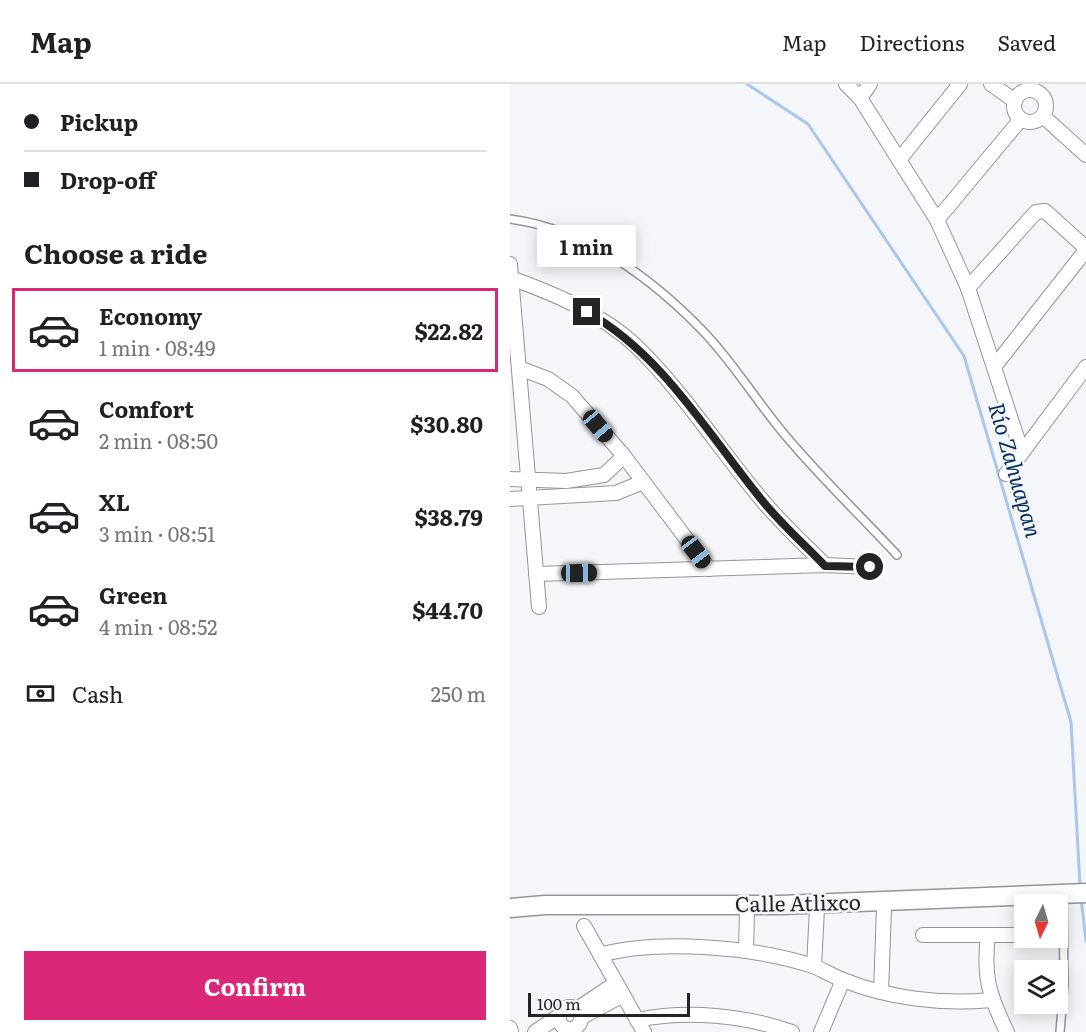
<!DOCTYPE html>
<html lang="en">
<head>
<meta charset="utf-8">
<style>
	body { margin:0; font-family:Literata,serif; background:#f2f2f2; color:#202124; height:100vh; display:flex; flex-direction:column; font-size:22px; white-space:nowrap }
	* { box-sizing:border-box; margin:0 }
	p { font-size:20px; color:#757577 }
	.icon { flex:none; width:33px; height:33px; fill:none; stroke:currentColor; stroke-width:2; stroke-linecap:round; stroke-linejoin:round }
	.map { position:relative; flex:1; overflow:hidden }
	.details { display:flex; flex-direction:column; background:#fff; width:510px }
	.details>* { flex:none }
	.guide { display:grid; align-content:center; height:132px; padding:0 24px; background:#fff }
	.needle { width:39px; rotate:185deg }
	.tools { position:absolute; left:504px; top:810px; display:grid; gap:12px }
	.tools a { display:grid; place-items:center; width:54px; height:54px; border-radius:0px; background:#fff; box-shadow:0 3px 15px #0003; font-size:30px }
	.scale { position:absolute; left:18px; bottom:15px; width:162px; box-sizing:border-box; padding-left:6px; border:3px solid #242426; border-top:0; font-size:16px; line-height:21px; white-space:nowrap; color:#242426; -webkit-text-stroke:4px #f5f6f9; paint-order:stroke }
	.end { position:absolute; width:27px; height:27px; margin:-14px; border:8px solid #242426; background:#fff; box-shadow:0 0 0 3px #fff }
	.from { border-radius:50% }
	.bubble { position:absolute; height:42px; border-radius:0px; background:#fff; box-shadow:0 3px 15px #0003; font-size:20px; font-weight:700; line-height:42px; text-align:center }
	.car { position:absolute; width:18px; height:36px; margin:-18px -9px; border-radius:8px; box-shadow:0 0 4px 2px #0007; background:linear-gradient(#222 24%,#8ab4d8 0 40%,#222 0 76%,#8ab4d8 0 86%,#222 0) }
	.guide b { display:flex; align-items:center; gap:21px; height:57px; font-size:22px }
	.guide b+b { border-top:2px solid #e0e0e0 }
	.guide i { width:15px; height:15px; background:#202124 }
	ul { padding:0; list-style:none }
	li { display:flex; align-items:center; gap:18px; height:84px; margin:0 12px 9px; padding:0 12px; border:3px solid transparent; border-radius:0px }
	li div { flex:1 }
	li b { display:block; font-size:22px }
	li em { font-style:normal; font-weight:700 }
	li.selected { border-color:#db2777 }
	li>.icon { width:54px; height:54px; stroke-width:1.5 }
	h2 { padding:0 24px; font-size:27px; line-height:72px }
	.pay { display:flex; align-items:center; gap:15px; height:66px; padding:0 24px; font-size:22px }
	.pay p { margin-inline-start:auto }
	.button { display:flex; gap:12px; margin-top:auto; padding:12px 24px }
	.button a { flex:1; height:69px; border-radius:0px; background:#db2777; color:#fff; font-size:24px; font-weight:700; line-height:69px; text-align:center }
	header { display:flex; align-items:center; gap:36px; box-sizing:border-box; height:84px; padding:0 30px; background:#fff; border-bottom:2px solid #e0e0e0 }
	header strong { font-size:28px }
	nav { display:flex; gap:33px; margin-inline-start:auto; font-size:21px }
	main { display:flex; flex:1; min-height:0 }
	.map>svg:first-child { display:block }
	.lines { fill:none; stroke-linecap:round; stroke-linejoin:round }
	.stream { stroke:#a9c7ed; stroke-width:3 }
	.lane-casing { stroke:#959598; stroke-width:10 }
	.street-casing { stroke:#959598; stroke-width:16 }
	.secondary-casing { stroke:#959598; stroke-width:21 }
	.lane { stroke:#fff; stroke-width:7 }
	.street { stroke:#fff; stroke-width:14 }
	.secondary { stroke:#fff; stroke-width:18 }
	.route { stroke:#242426; stroke-width:8 }
	.labels { text-anchor:middle; stroke-width:5; stroke-linejoin:round; paint-order:stroke }
	.street-label { font-size:21px; fill:#242426; stroke:#f5f6f9 }
	.water-label { font-size:22px; font-style:italic; fill:#032e5b; stroke:#f5f6f9 }
</style>
</head>
<body>
<header>
<strong>Map</strong>
<nav><a>Map</a><a>Directions</a><a>Saved</a></nav>
</header>
<main>
<section class="details">
<div class="guide">
<b><i class="from"></i>Pickup</b>
<b><i></i>Drop-off</b>
</div>
<h2>Choose a ride</h2>
<ul>
<li class="selected"><svg class="icon" aria-label="car" viewBox="0 0 24 24"><path d="M5 17H2v-5l4-1 3-4h7l3 4 3 1v5h-3M9 17h6M6 11h13"/><circle cx="7" cy="17" r="2"/><circle cx="17" cy="17" r="2"/></svg><div><b>Economy</b><p>1 min · 08:49</p></div><em>$22.82</em></li>
<li><svg class="icon" aria-label="car" viewBox="0 0 24 24"><path d="M5 17H2v-5l4-1 3-4h7l3 4 3 1v5h-3M9 17h6M6 11h13"/><circle cx="7" cy="17" r="2"/><circle cx="17" cy="17" r="2"/></svg><div><b>Comfort</b><p>2 min · 08:50</p></div><em>$30.80</em></li>
<li><svg class="icon" aria-label="car" viewBox="0 0 24 24"><path d="M5 17H2v-5l4-1 3-4h7l3 4 3 1v5h-3M9 17h6M6 11h13"/><circle cx="7" cy="17" r="2"/><circle cx="17" cy="17" r="2"/></svg><div><b>XL</b><p>3 min · 08:51</p></div><em>$38.79</em></li>
<li><svg class="icon" aria-label="car" viewBox="0 0 24 24"><path d="M5 17H2v-5l4-1 3-4h7l3 4 3 1v5h-3M9 17h6M6 11h13"/><circle cx="7" cy="17" r="2"/><circle cx="17" cy="17" r="2"/></svg><div><b>Green</b><p>4 min · 08:52</p></div><em>$44.70</em></li>
</ul>
<div class="pay"><svg class="icon" aria-label="cash" viewBox="0 0 24 24"><path d="M3 7h18v10H3z"/><circle cx="12" cy="12" r="2"/></svg>Cash<p>250 m</p></div>
<div class="button"><a>Confirm</a></div>
</section>
<div class="map">
<svg width="576" height="948" viewBox="0 0 576 948">
	<rect width="100%" height="100%" fill="#f5f6f9"/>
	<g class="lines">
		<!-- stream -->
		<g class="stream">
			<polyline points="237,0 298,40 454,272 561,638 570,802"/>
			<polyline points="571,814 576,857"/>
		</g>
		<!-- lane casing -->
		<g class="lane-casing">
			<g id="lane">
				<path d="M0 135C74 145 139 192 190 244 222 276 246 317 275 351 310 393 350 431 387 471"/>
				<polyline points="550,948 554,900 553,812"/>
			</g>
		</g>
		<!-- street casing -->
		<g class="street-casing">
			<g id="street">
				<polyline points="336,0 350,14 427,136 458,204 512,369"/>
				<polyline points="481,0 505,17"/>
				<circle cx="520" cy="22" r="16"/>
				<polyline points="350,14 360,0"/>
				<polyline points="533,32 576,71"/>
				<polyline points="389,76 450,0"/>
				<polyline points="427,136 511,35"/>
				<polyline points="0,180 29,523"/>
				<path d="M1 194C45 210 90 229 125 261 173 307 209 365 252 416 271 439 294 460 315 481"/>
				<polyline points="458,204 526,128 535,127 576,164"/>
				<polyline points="484,283 576,166"/>
				<polyline points="9,284 38,295 62,312 114,372 199,485"/>
				<polyline points="496,390 576,283"/>
				<polyline points="0,395 56,397 94,391 114,372"/>
				<polyline points="0,415 106,409 133,398"/>
				<polyline points="26,490 315,481 360,483"/>
				<polyline points="74,842 134,948"/>
				<polyline points="413,851 514,851"/>
				<path d="M478 851C473 892 479 911 497 948"/>
				<polyline points="236,867 237,827"/>
				<path d="M90 871C149 855 245 863 303 882 313 886 323 892 333 896 378 914 432 921 481 916"/>
				<polyline points="304,882 307,825"/>
				<polyline points="371,908 374,824"/>
				<circle cx="60" cy="934" r="11"/>
				<polyline points="67,925 106,899"/>
				<polyline points="72,933 113,911"/>
				<path d="M127 936C178 926 233 931 282 948"/>
				<polyline points="0,944 1,948"/>
				<polyline points="25,948 49,932"/>
				<polyline points="311,948 333,896"/>
			</g>
		</g>
		<!-- secondary casing -->
		<g class="secondary-casing">
			<polyline id="secondary" points="0,824 35,821 271,821 576,809"/>
		</g>
		<!-- lane -->
		<use href="#lane" class="lane"/>
		<!-- street -->
		<use href="#street" class="street"/>
		<!-- secondary -->
		<use href="#secondary" class="secondary"/>
	</g>
	<g class="lines">
		<!-- route -->
		<path class="route" d="M77 228C152 270 198 350 251 415 270 439 294 460 315 482L360 483"/>
	</g>
	<g class="labels">
		<!-- street labels -->
		<g class="street-label">
			<text transform="translate(288 820) rotate(-1)" y="7">Calle Atlixco</text>
		</g>
		<!-- water labels -->
		<g class="water-label">
			<text transform="translate(505 386) rotate(74)" y="8">Río Zahuapan</text>
		</g>
	</g>
</svg>
<div class="tools">
<a><svg class="needle" viewBox="-14 -14 28 28"><path d="M0-13l5 13h-10z" fill="#e53935"/><path d="M0 13l5-13h-10z" fill="#757577"/></svg></a>
<a><svg class="icon" aria-label="layers" viewBox="0 0 24 24"><path d="M12 4l9 5-9 5-9-5zM3 14l9 5 9-5"/></svg></a>
</div>
<div class="scale">100 m</div>
<i class="end from" style="left:360px;top:483px"></i>
<i class="end" style="left:77px;top:228px"></i>
<div class="bubble" style="left:27px;top:141px;width:99px">1 min</div>
<i class="car" style="left:88px;top:342px;rotate:140deg"></i>
<i class="car" style="left:186px;top:468px;rotate:143deg"></i>
<i class="car" style="left:69px;top:489px;rotate:89deg"></i>
</div>
</main>
</body>
</html>
